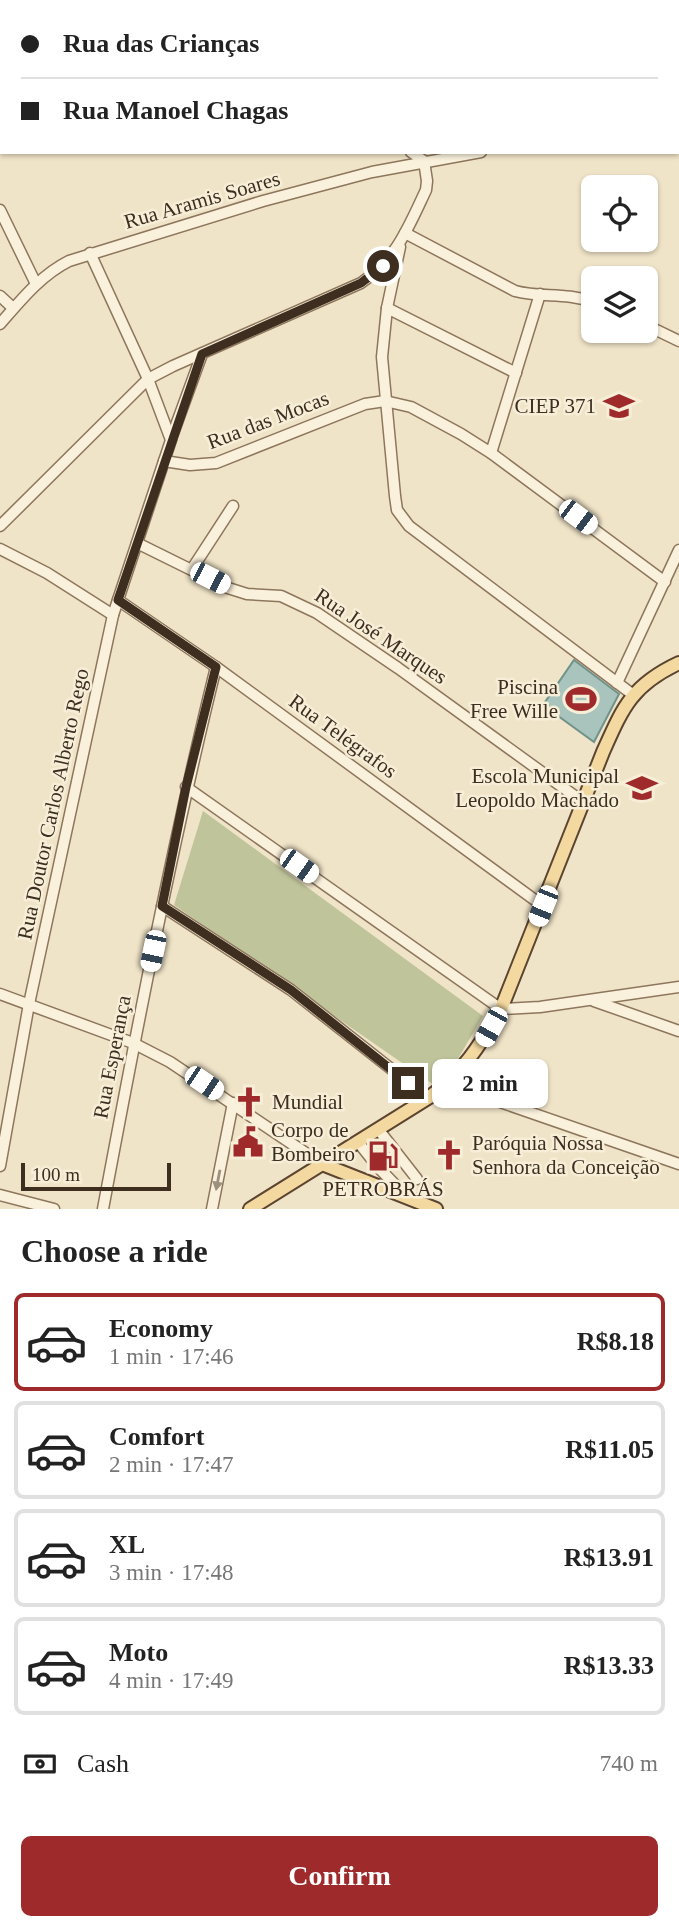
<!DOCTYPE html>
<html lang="en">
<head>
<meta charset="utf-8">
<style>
	body { margin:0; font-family:"Times New Roman",serif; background:#f6f6f6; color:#222; height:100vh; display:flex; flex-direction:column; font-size:26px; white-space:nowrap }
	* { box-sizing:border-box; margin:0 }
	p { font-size:23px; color:#767676 }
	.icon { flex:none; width:38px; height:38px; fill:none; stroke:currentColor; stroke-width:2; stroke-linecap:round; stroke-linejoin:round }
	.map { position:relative; height:1209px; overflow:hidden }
	.side { display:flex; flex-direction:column; background:#fff; flex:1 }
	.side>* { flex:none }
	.top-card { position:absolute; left:0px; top:0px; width:679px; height:154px; box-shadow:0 2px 5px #0004; display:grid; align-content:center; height:154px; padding:0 21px; background:#fff }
	.tools { position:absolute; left:581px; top:175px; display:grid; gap:14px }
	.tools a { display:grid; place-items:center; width:77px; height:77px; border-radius:10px; background:#fff; box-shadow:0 2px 5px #0004; font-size:35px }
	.scale { position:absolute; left:21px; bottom:18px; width:150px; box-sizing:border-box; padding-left:7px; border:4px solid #3d2e20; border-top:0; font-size:19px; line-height:24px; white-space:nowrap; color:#3d2e20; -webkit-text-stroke:5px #f7eed8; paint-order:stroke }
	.end { position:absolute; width:32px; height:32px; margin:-16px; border:9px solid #3d2e20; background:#fff; box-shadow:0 0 0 4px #fff }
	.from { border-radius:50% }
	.bubble { position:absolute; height:49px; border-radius:10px; background:#fff; box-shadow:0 2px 5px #0004; font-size:23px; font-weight:700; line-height:49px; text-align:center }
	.car { position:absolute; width:21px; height:42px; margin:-21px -10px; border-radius:9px; box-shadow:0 0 5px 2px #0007; background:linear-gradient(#fff 24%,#345 0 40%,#fff 0 76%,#345 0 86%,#fff 0) }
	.top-card b { display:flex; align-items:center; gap:24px; height:66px; font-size:26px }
	.top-card b+b { border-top:2px solid #e0e0e0 }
	.top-card i { width:18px; height:18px; background:#222 }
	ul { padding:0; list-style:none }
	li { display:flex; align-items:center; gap:21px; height:98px; margin:0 14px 10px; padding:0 7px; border:4px solid #e0e0e0; border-radius:10px }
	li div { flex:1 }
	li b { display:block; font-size:26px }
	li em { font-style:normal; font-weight:700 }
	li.on { border-color:#9e2a2b }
	li>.icon { width:63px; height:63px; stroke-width:1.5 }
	h2 { padding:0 21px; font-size:32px; line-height:84px }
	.pay { display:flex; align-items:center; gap:18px; height:77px; padding:0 21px; font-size:26px }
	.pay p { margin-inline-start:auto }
	.primary-button { display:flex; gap:14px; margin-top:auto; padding:14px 21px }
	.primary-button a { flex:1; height:80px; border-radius:10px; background:#9e2a2b; color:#fff; font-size:28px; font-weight:700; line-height:80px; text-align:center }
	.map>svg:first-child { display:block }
	.cemetery { fill:#bfc49a }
	.water { fill:#a9c4bc; stroke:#6f938a; stroke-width:2 }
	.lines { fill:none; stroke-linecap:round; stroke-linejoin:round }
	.minor-casing { stroke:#8d765c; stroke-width:13 }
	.major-casing { stroke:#5b4430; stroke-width:16 }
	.path { stroke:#8d765c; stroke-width:2; stroke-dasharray:5 3.5; stroke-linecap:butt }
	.minor { stroke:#faf1dc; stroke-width:10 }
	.major { stroke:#f3d9a0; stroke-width:12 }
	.oneway { fill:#9c907e }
	.route { stroke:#3d2e20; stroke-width:9 }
	.labels { text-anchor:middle; stroke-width:5; stroke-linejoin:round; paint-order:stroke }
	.street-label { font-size:21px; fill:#3d2e20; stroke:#f7eed8 }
	.poi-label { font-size:21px; fill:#3d2e20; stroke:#f7eed8; text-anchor:end }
</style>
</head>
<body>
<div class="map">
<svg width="679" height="1209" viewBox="0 0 679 1209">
	<rect width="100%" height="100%" fill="#f0e4c8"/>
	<!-- cemetery -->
	<polygon class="cemetery" points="203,811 483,1016 449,1074 434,1085 174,905"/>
	<!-- water -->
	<polygon class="water" points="574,660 619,694 594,742 543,705"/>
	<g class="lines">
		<!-- minor casing -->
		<g class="minor-casing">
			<g id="minor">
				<polyline points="0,79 2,78"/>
				<polyline points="677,121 679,121"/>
				<polyline points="0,210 36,284"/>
				<path d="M405 233 515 291C541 298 565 292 593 302"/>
				<polyline points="400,247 387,308 382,357 395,496 397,510 409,526 632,694"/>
				<polyline points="0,296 13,308"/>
				<polyline points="387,308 516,373"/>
				<path d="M0 324C21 300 41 275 69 261L263 201 372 172 481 152"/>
				<polyline points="646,325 679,341"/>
				<polyline points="171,439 202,354"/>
				<polyline points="491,453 540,294"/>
				<polyline points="164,461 190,465 216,463 365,404 385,401 411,407 461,434 491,453 665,582"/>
				<path d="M0 526 148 379 173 366 361 283C397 258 408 228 426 190L427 181 424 161 411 152"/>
				<polyline points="137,543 228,588 247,594 281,596 317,613 398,668 583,802"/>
				<polyline points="0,549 47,573 113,615"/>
				<polyline points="192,569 233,506"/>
				<polyline points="118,600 216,667 543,906"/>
				<polyline points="617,683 679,550"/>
				<polyline points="186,787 501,1009 540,1007 679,987"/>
				<polyline points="162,906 291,990 428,1098"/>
				<polyline points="0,994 133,1043 170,1062 322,1164"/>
				<polyline points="594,1001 679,1031"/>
				<polyline points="448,1084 679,1164"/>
				<polyline points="378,1129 417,1179"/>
				<polyline points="358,1142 377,1166 405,1195"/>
				<polyline points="0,1166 29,1004 113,615 171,440 148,379 90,253"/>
				<polyline points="0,1195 54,1209"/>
				<path d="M103 1209C137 1027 172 846 216 667"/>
				<polyline points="212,1209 233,1103"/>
			</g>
		</g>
		<!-- major casing -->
		<g class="major-casing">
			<g id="major">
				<polyline points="322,1164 436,1209"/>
				<path d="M250 1209 428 1098C462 1074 481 1044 501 1009L603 752C623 707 632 685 679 663"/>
			</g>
		</g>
		<!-- path -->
		<polyline class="path" points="105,0 106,2"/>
		<!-- minor -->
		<use href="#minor" class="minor"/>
		<!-- major -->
		<use href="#major" class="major"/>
	</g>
	<!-- one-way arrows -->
	<defs><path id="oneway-solid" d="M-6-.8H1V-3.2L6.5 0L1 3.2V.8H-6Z" transform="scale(1.75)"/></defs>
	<use class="oneway" href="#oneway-solid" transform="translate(218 1180) rotate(101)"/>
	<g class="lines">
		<!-- route -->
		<polyline class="route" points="383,266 361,283 202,354 118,600 216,667 186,787 162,906 291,990 408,1083"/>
	</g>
	<!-- icons -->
	<defs>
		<g id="school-bare" transform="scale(2.415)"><path d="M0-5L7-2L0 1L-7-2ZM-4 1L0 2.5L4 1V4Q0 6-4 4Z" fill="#9e2a2b" stroke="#f7eed8" stroke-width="2.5" paint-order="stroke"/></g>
		<g id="stadium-bare" transform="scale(2.415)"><path d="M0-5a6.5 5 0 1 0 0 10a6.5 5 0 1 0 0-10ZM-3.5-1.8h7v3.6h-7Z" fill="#9e2a2b" stroke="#f7eed8" stroke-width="2.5" paint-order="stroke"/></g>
		<g id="church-bare" transform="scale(2.415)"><path d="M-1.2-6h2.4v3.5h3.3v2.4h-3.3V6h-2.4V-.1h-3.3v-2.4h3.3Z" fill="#9e2a2b" stroke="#f7eed8" stroke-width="2.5" paint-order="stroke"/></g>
		<g id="civic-bare" transform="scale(2.415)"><path d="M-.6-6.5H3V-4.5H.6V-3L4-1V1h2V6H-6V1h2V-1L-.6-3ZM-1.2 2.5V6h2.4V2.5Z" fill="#9e2a2b" stroke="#f7eed8" stroke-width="2.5" paint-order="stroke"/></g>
		<g id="fuel-bare" transform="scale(2.415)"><path d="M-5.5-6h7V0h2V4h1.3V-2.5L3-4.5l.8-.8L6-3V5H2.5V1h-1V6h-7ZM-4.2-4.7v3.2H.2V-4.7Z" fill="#9e2a2b" stroke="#f7eed8" stroke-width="2.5" paint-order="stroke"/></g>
	</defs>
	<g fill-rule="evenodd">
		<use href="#school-bare" x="619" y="406"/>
		<use href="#stadium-bare" x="581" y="699"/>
		<use href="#school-bare" x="642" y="788"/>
		<use href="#church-bare" x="249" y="1102"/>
		<use href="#civic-bare" x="248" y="1142"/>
		<use href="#church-bare" x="449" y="1155"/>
		<use href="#fuel-bare" x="383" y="1156"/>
	</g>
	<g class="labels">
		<!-- street labels -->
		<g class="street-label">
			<text transform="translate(202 200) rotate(-16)" y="7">Rua Aramis Soares</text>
			<text transform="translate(268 420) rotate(-21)" y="7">Rua das Mocas</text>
			<text transform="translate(381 636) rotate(34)" y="7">Rua José Marques</text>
			<text transform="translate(343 736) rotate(36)" y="7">Rua Telégrafos</text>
			<text transform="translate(53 804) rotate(-78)" y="7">Rua Doutor Carlos Alberto Rego</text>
			<text transform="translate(112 1057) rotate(-79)" y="7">Rua Esperança</text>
		</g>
		<!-- poi labels -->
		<g class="poi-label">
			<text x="596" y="413">CIEP 371</text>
			<text x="558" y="694">Piscina<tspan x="558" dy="24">Free Wille</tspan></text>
			<text x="619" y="783">Escola Municipal<tspan x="619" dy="24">Leopoldo Machado</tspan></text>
			<text x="272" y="1109" text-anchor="start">Mundial</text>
			<text x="271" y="1137" text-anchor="start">Corpo de<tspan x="271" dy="24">Bombeiro</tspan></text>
			<text x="472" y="1150" text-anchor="start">Paróquia Nossa<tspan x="472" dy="24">Senhora da Conceição</tspan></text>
			<text x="383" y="1196" text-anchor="middle">PETROBRÁS</text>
		</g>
	</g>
</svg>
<div class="tools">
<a><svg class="icon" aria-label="locate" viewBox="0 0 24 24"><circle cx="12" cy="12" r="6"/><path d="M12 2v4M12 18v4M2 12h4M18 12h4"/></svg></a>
<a><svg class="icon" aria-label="layers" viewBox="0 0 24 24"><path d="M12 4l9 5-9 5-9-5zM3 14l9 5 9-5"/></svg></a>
</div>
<div class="scale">100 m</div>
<i class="end from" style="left:383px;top:266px"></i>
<i class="end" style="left:408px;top:1083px"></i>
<div class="bubble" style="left:432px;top:1059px;width:116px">2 min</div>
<i class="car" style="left:578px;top:517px;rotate:127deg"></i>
<i class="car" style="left:210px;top:578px;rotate:117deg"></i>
<i class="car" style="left:299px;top:866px;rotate:125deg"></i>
<i class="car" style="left:543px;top:906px;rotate:202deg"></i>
<i class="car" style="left:153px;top:951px;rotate:192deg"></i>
<i class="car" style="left:491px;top:1027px;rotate:209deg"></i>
<i class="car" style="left:204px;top:1083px;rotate:124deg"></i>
<div class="top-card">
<b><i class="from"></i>Rua das Crianças</b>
<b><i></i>Rua Manoel Chagas</b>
</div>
</div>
<section class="side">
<h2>Choose a ride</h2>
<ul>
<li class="on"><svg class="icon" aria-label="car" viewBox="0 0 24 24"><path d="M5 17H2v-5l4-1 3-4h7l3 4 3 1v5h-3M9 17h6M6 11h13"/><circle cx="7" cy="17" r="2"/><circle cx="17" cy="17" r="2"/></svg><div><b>Economy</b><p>1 min · 17:46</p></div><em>R$8.18</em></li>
<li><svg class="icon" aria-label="car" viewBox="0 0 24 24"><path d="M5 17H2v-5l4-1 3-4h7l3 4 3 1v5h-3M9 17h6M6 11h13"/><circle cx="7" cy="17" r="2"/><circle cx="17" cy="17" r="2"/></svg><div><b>Comfort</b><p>2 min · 17:47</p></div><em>R$11.05</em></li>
<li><svg class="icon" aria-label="car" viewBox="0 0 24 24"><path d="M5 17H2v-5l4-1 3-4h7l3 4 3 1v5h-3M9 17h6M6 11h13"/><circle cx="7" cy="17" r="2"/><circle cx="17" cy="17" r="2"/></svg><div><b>XL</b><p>3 min · 17:48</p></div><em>R$13.91</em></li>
<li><svg class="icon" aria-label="car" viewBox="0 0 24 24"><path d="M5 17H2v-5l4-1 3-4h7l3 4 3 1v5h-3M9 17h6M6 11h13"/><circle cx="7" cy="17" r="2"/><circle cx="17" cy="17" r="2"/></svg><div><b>Moto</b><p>4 min · 17:49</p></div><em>R$13.33</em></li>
</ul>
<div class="pay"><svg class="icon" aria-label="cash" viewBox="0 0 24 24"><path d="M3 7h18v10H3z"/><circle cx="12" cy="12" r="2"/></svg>Cash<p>740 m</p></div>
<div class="primary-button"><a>Confirm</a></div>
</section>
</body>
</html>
